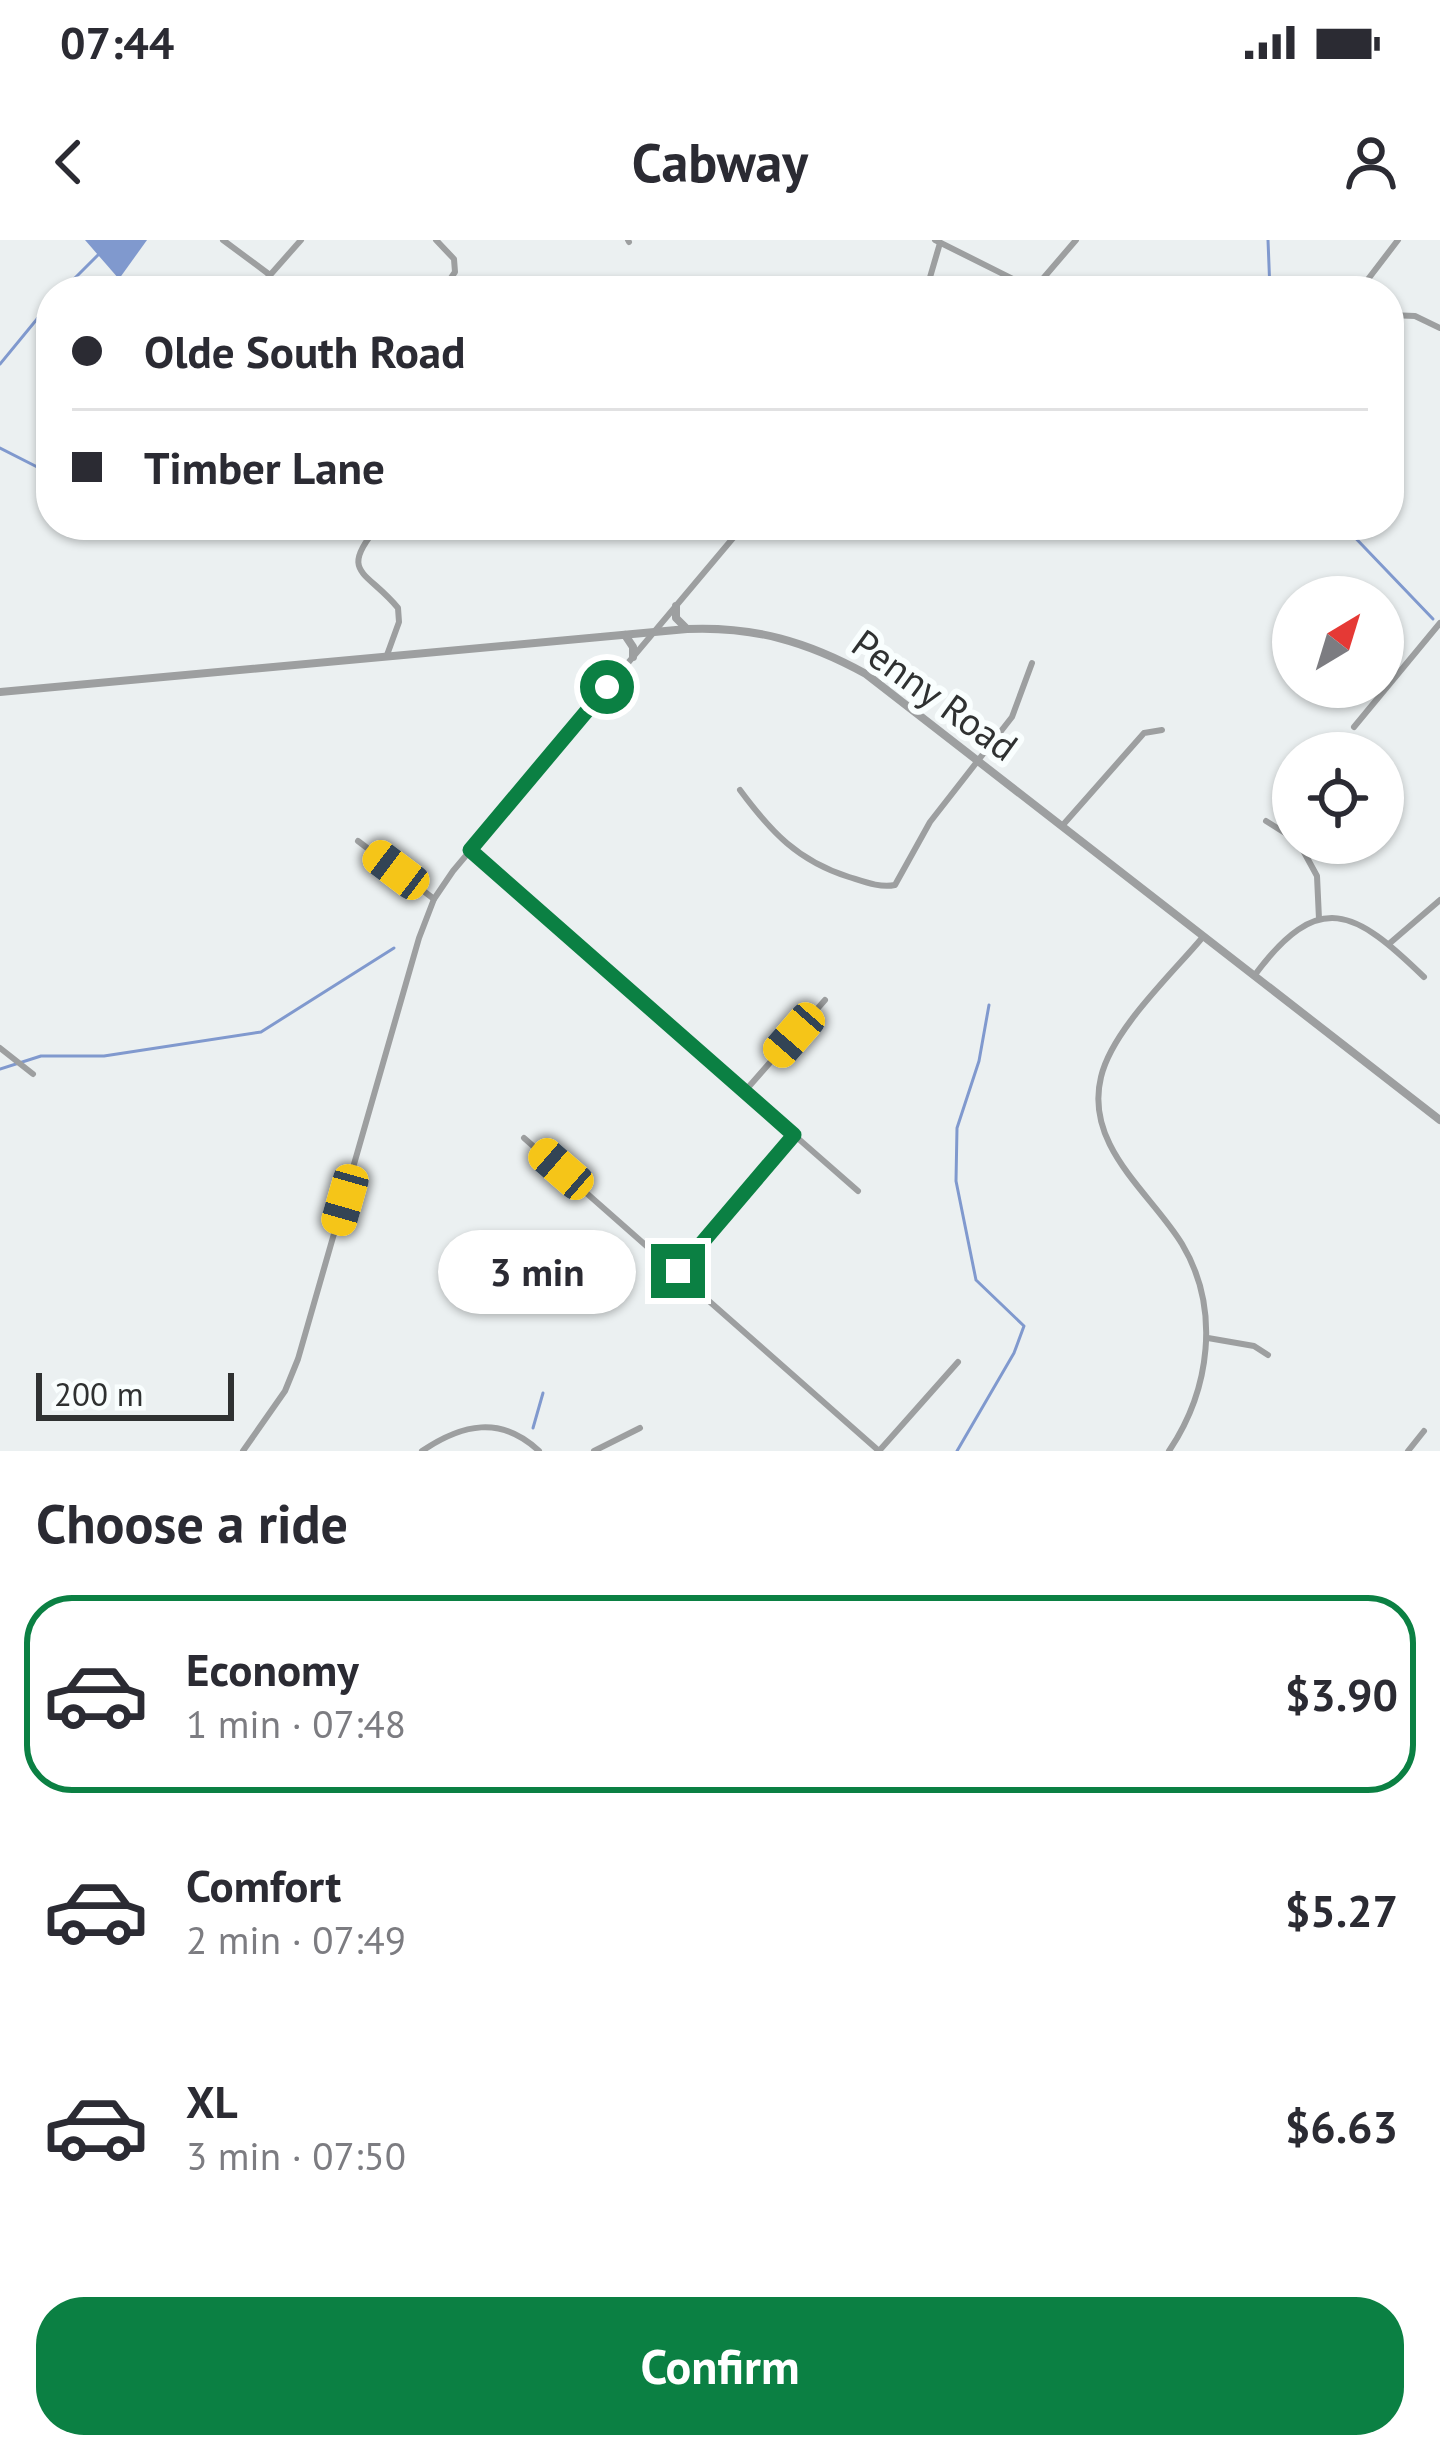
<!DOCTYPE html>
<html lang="en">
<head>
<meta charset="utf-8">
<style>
	body { margin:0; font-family:"PT Sans",sans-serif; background:#f2f2f3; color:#2b2b33; height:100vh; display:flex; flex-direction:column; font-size:45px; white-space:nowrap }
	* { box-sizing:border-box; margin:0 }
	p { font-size:39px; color:#7c7c81 }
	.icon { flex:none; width:66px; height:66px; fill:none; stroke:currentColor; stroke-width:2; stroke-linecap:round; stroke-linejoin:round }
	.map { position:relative; height:1211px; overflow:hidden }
	.sheet { display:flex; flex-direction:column; background:#fff; flex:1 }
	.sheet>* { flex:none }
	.hud { position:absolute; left:36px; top:36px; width:1368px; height:264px; border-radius:48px; box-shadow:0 3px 9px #0004; display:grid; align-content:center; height:264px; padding:0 36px; background:#fff }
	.needle { width:78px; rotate:38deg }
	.tools { position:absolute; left:1272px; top:336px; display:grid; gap:24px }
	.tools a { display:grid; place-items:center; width:132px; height:132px; border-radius:50%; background:#fff; box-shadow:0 3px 9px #0004; font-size:60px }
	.scale { position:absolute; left:36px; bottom:30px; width:198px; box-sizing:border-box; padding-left:12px; border:6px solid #2f3131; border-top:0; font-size:33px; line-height:42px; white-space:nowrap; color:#2f3131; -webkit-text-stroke:9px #f9fefe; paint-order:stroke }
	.end { position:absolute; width:54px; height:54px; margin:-27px; border:15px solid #0b8043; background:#fff; box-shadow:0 0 0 6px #fff }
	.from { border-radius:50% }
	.bubble { position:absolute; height:84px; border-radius:42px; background:#fff; box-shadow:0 3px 9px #0004; font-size:39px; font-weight:600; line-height:84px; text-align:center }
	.car { position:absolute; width:36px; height:72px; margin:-36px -18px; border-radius:15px; box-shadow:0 0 9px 3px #0007; background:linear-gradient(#f5c518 24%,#345 0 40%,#f5c518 0 76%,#345 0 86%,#f5c518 0) }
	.hud b { display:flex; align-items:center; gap:42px; height:114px; font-size:45px }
	.hud b+b { border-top:3px solid #e1e1e2 }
	.hud i { width:30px; height:30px; background:#2b2b33 }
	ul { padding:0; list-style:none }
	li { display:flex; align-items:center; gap:36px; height:198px; margin:0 24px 18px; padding:0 12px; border:6px solid transparent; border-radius:48px }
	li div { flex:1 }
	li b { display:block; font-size:45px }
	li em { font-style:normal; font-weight:600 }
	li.active { border-color:#0b8043 }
	li>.icon { width:108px; height:108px; stroke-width:1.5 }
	h2 { padding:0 36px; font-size:54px; line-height:144px }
	.primary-button { display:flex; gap:24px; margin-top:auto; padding:24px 36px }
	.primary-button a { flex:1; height:138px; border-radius:48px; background:#0b8043; color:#fff; font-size:48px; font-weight:600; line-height:138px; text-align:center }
	.status { display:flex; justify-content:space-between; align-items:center; height:84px; padding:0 60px; background:#fff; direction:ltr }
	.status svg { height:33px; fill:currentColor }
	header { display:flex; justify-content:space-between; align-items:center; height:156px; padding:0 36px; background:#fff; font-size:54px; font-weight:600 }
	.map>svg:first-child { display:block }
	.water { fill:#8099ce }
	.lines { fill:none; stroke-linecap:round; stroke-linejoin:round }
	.stream { stroke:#8099ce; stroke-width:3 }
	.minor { stroke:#9d9fa0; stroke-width:6 }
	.tertiary { stroke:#9d9fa0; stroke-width:8 }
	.route { stroke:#0b8043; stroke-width:15 }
	.labels { text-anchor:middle; stroke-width:12; stroke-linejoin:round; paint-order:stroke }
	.street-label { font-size:39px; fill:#2f3131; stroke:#f9fefe }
</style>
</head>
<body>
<div class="status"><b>07:44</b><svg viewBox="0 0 49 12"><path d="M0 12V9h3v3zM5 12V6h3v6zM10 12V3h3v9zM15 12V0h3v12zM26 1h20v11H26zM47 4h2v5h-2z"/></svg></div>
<header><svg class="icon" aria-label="back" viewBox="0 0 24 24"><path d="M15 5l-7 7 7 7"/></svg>Cabway<svg class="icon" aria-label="person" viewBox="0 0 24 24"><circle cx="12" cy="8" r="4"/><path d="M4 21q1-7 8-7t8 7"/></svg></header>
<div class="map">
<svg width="1440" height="1211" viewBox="0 0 1440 1211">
	<rect width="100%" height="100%" fill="#ebf0f1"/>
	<!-- water -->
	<polygon class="water" points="85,0 147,0 119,39"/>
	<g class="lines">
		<!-- stream -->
		<g class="stream">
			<polyline points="1268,0 1270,51"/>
			<polyline points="62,51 100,13"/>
			<polyline points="696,51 726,44"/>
			<polyline points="0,124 51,62"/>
			<polyline points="0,208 51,234"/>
			<polyline points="1343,285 1433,379"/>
			<polyline points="0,829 41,816 104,816 261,792 394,708"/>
			<polyline points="533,1188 543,1153"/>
			<polyline points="957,1211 1014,1113 1024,1086 976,1040 956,941 957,888 979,821 989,765"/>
		</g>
		<!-- minor -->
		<g class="minor">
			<polyline points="223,0 270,35"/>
			<polyline points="436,0 454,19 455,32 442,51"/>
			<polyline points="628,0 629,2"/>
			<polyline points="935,0 1037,51"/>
			<polyline points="1034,49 1076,0"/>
			<polyline points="256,51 301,0"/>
			<polyline points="926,51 940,3"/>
			<polyline points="1359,51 1398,0"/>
			<polyline points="1389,75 1415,76 1440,88"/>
			<path d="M379 285C337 334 367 330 398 368L399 382 387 415"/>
			<polyline points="1034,285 1077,296"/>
			<polyline points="1354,487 1440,383"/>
			<path d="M740 550C771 592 798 621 849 637 865 642 880 648 895 645L930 582 1012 477 1032 423"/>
			<polyline points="1266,581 1293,598"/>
			<polyline points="1062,586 1144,493 1162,490"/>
			<polyline points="358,601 434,659"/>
			<polyline points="1299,603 1317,636 1319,679"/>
			<polyline points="470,611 858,951"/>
			<polyline points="1390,703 1440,660"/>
			<path d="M1254 736C1319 648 1355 670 1424 737"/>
			<polyline points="0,808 33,834"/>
			<polyline points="745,851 825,760"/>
			<polyline points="524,898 879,1211"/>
			<polyline points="678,1031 794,895"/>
			<polyline points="1208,1098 1254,1106 1268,1115"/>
			<polyline points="243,1211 285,1151 298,1119 419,698 434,659 453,631 744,285"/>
			<path d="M422 1211C462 1184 501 1175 539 1211"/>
			<polyline points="594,1211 640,1188"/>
			<polyline points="879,1211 958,1122"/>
			<path d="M1169 1211C1210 1150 1221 1069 1182 1004 1151 953 1084 906 1101 837 1112 790 1171 735 1202 698"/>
			<polyline points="1408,1211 1424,1191"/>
		</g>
		<!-- tertiary -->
		<g class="tertiary">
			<polyline points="676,366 676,378 686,388"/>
			<polyline points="625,395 633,407 633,417"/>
			<path d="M0 452 687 389C754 386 808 402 866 434L1440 880"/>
		</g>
	</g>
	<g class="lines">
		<!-- route -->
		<polyline class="route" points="607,447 470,610 794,895 678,1031"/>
	</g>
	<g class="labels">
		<!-- street labels -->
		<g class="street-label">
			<text transform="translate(935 455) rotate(36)" y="14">Penny Road</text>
		</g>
	</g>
</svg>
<div class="tools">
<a><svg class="needle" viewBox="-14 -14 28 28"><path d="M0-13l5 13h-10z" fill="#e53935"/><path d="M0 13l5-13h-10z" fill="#7c7c81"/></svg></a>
<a><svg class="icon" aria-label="locate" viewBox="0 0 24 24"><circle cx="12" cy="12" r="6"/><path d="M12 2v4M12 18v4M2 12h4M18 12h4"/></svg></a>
</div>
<div class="scale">200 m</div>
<i class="end from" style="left:607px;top:447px"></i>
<i class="end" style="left:678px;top:1031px"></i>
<div class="bubble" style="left:438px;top:990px;width:198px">3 min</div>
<i class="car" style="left:396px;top:630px;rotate:307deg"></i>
<i class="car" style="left:794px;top:795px;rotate:221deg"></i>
<i class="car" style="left:561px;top:929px;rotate:311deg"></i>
<i class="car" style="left:345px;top:960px;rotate:196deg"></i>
<div class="hud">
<b><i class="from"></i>Olde South Road</b>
<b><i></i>Timber Lane</b>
</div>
</div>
<section class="sheet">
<h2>Choose a ride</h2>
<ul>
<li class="active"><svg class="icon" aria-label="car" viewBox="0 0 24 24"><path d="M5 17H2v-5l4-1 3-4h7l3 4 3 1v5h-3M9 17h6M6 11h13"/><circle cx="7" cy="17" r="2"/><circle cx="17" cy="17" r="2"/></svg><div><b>Economy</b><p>1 min · 07:48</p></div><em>$3.90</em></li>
<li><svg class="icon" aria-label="car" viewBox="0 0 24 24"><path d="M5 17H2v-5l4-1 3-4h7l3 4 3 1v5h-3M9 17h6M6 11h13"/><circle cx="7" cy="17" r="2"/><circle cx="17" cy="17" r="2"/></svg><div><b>Comfort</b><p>2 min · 07:49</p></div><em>$5.27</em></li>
<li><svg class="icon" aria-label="car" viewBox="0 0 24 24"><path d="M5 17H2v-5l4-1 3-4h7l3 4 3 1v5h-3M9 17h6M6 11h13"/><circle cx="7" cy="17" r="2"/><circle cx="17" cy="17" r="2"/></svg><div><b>XL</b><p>3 min · 07:50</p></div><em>$6.63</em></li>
</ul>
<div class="primary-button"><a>Confirm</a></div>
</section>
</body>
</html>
